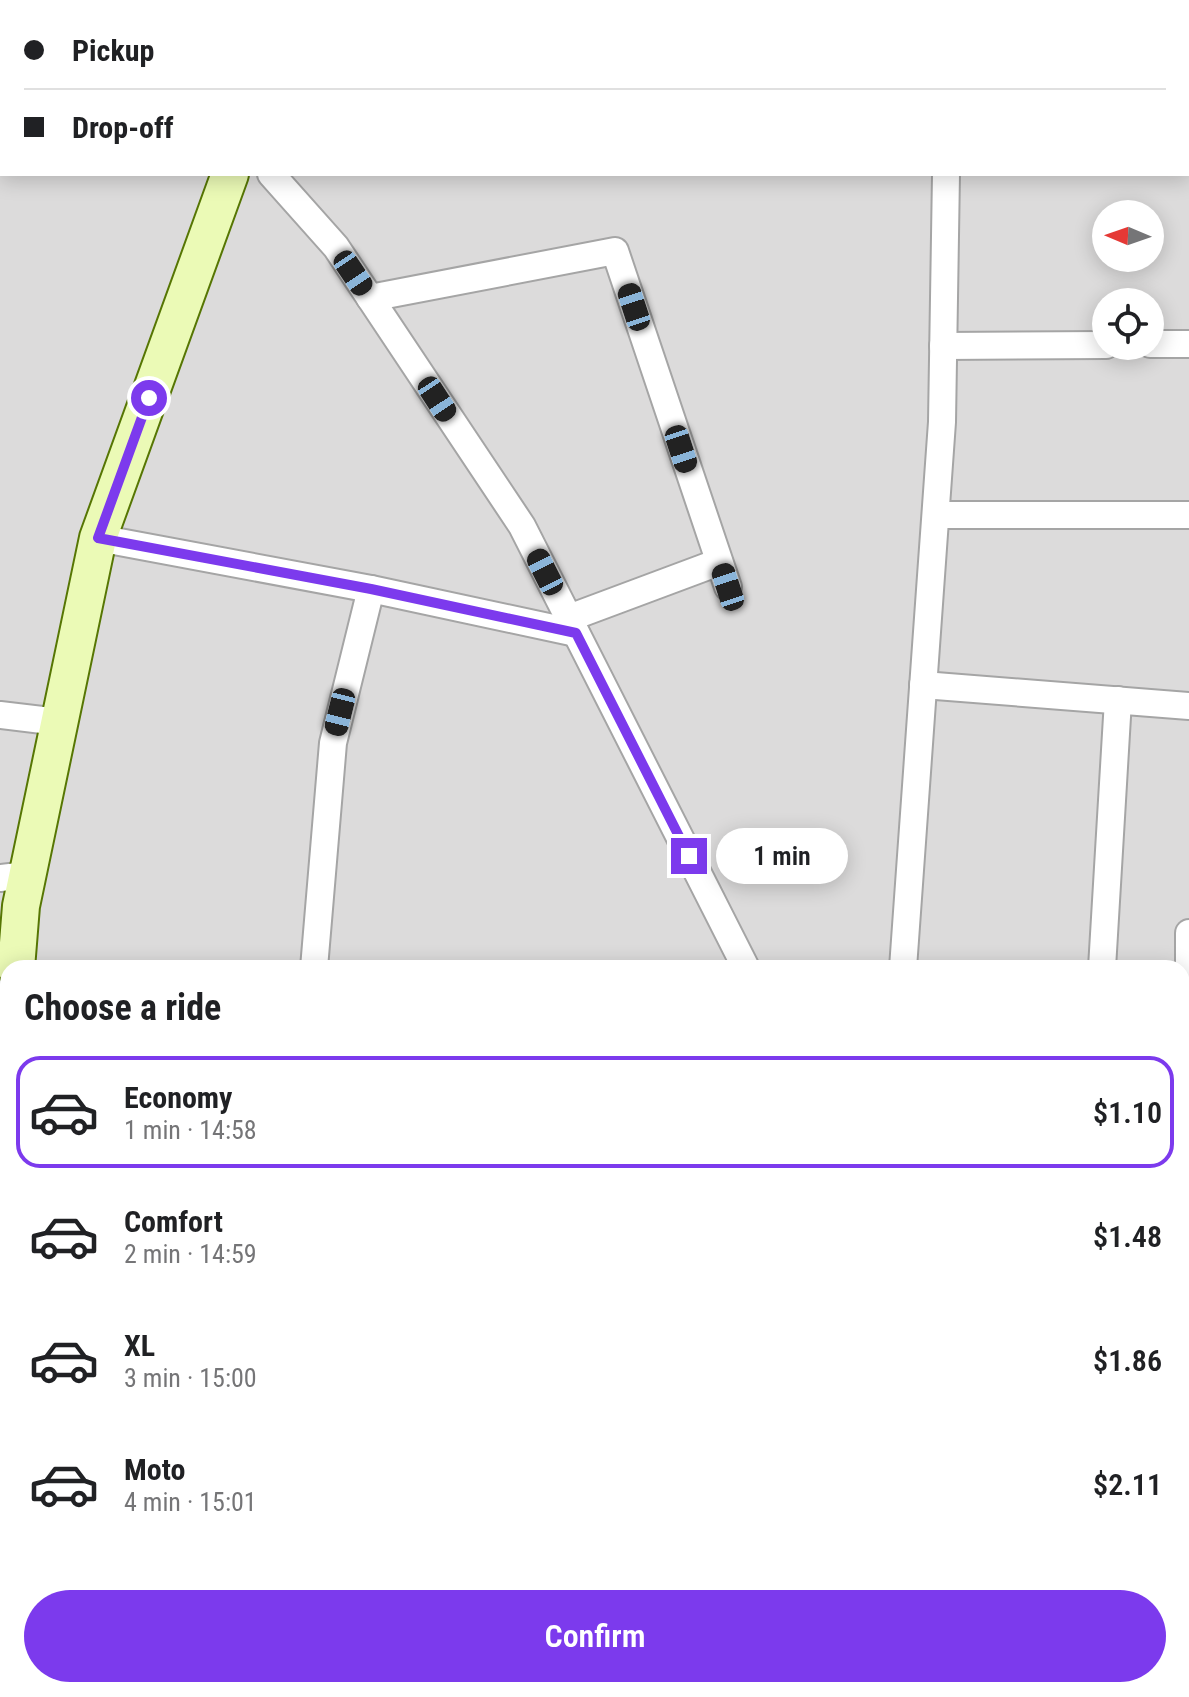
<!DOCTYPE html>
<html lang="en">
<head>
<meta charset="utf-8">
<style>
	body { margin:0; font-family:"Roboto Condensed",sans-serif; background:#f2f2f2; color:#202124; height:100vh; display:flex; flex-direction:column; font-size:30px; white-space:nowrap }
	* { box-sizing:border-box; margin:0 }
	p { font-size:26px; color:#757577 }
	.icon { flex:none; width:44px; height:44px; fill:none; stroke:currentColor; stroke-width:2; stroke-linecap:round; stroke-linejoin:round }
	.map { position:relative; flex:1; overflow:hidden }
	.side { position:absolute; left:0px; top:960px; width:1190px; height:738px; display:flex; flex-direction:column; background:#fff; border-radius:24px 24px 0 0; box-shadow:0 4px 20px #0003 }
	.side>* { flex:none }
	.guide { position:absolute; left:0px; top:0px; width:1190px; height:176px; box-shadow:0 4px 20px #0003; display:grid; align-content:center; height:176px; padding:0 24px; background:#fff }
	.needle { width:52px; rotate:272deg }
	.controls { position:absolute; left:1092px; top:200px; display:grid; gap:16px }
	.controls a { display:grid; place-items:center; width:72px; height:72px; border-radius:50%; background:#fff; box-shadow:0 4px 20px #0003; font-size:40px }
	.end { position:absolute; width:36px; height:36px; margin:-18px; border:10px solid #7c3aed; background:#fff; box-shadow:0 0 0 4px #fff }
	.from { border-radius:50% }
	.bubble { position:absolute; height:56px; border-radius:28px; background:#fff; box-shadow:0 4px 20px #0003; font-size:26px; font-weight:600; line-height:56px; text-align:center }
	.car { position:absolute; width:24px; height:48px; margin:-24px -12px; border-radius:10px; box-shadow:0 0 6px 2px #0007; background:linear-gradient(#222 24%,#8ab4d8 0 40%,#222 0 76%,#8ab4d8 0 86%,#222 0) }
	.guide b { display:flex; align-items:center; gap:28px; height:76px; font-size:30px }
	.guide b+b { border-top:2px solid #e0e0e0 }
	.guide i { width:20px; height:20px; background:#202124 }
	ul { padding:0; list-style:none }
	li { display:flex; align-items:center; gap:24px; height:112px; margin:0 16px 12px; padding:0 8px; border:4px solid transparent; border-radius:24px }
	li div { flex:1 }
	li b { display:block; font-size:30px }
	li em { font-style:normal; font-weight:600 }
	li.on { border-color:#7c3aed }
	li>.icon { width:72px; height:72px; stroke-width:1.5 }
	h2 { padding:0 24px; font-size:36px; line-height:96px }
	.cta { display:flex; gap:16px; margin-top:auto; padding:16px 24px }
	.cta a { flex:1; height:92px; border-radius:48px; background:#7c3aed; color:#fff; font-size:32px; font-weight:600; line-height:92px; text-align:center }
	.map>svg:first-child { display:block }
	.residential { fill:#dcdbdb; fill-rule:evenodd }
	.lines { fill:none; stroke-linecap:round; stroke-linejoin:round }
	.street-casing { stroke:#a5a5a5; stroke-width:30 }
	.secondary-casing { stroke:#567603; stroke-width:40 }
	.street { stroke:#fff; stroke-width:26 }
	.secondary { stroke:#ebfab6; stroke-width:36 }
	.route { stroke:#7c3aed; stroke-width:10 }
</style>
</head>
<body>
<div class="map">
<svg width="1189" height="1697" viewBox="0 0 1189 1697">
	<rect width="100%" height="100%" fill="#efede4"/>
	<!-- residential -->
	<path class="residential" d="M0 0H1189V1480L1182 1482V968H8V1690H1101L1104 1697H0ZM2 2H1188V174H2ZM1106 214H1150V258H1106ZM1106 302H1150V346H1106Z"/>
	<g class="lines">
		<!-- street casing -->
		<g class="street-casing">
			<g id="street">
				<polyline points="925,0 925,2"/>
				<polyline points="760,2 760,0"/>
				<polyline points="0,66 2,66"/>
				<polyline points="271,174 336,247 522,526 746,968"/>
				<polyline points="370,298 615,251 728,587"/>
				<polyline points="1150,344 1189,344"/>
				<polyline points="943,346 1106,345"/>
				<polyline points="936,515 1189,515"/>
				<polyline points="98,538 371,589 333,743 314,968"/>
				<polyline points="371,589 576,633"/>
				<polyline points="569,618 719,562"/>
				<polyline points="923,685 1189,706"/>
				<polyline points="0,715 59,722"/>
				<polyline points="0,878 27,875"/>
				<polyline points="1189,933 1189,1130"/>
				<polyline points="903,968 942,422 946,174"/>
				<polyline points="1102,968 1118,700"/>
				<polyline points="367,1690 367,1697"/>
				<polyline points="568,1690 568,1697"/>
				<polyline points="820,1690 821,1697"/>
				<polyline points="969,1690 970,1697"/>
			</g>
		</g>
		<!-- secondary casing -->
		<g class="secondary-casing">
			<g id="secondary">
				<polyline points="260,2 260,0"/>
				<polyline points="16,968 21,906 98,538 230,174"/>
				<polyline points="8,1102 0,1241 8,1242"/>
				<polyline points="1182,1296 1189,1297"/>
			</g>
		</g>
		<!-- street -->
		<use href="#street" class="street"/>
		<!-- secondary -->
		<use href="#secondary" class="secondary"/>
	</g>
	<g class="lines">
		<!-- route -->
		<polyline class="route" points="149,398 98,538 371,589 576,633 689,856"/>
	</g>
</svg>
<div class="controls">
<a><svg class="needle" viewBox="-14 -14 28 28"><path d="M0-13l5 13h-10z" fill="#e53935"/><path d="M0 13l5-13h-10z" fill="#757577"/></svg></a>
<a><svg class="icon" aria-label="locate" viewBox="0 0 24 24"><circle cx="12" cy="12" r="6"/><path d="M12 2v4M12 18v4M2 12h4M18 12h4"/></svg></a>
</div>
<i class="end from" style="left:149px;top:398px"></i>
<i class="end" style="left:689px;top:856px"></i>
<div class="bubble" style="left:716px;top:828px;width:132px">1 min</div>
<i class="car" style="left:353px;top:273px;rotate:146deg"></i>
<i class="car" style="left:634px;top:307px;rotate:342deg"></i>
<i class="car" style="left:437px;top:399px;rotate:147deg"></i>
<i class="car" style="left:681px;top:449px;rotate:162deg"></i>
<i class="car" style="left:545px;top:572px;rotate:333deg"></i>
<i class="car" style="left:728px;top:587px;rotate:342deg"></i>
<i class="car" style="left:340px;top:712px;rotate:194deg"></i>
<div class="guide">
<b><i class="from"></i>Pickup</b>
<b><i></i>Drop-off</b>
</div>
<section class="side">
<h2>Choose a ride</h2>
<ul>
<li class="on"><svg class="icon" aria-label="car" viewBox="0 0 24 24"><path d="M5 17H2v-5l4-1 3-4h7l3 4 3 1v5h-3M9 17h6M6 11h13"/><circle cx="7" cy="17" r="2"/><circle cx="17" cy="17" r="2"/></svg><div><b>Economy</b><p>1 min · 14:58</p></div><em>$1.10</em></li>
<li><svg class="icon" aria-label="car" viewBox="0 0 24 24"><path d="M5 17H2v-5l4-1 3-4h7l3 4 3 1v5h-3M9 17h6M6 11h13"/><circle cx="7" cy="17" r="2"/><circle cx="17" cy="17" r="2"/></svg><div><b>Comfort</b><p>2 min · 14:59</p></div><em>$1.48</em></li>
<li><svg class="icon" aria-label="car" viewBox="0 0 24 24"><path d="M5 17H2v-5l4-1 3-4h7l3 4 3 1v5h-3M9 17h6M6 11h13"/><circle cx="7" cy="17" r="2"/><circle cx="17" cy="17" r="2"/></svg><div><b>XL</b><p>3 min · 15:00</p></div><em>$1.86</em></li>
<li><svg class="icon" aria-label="car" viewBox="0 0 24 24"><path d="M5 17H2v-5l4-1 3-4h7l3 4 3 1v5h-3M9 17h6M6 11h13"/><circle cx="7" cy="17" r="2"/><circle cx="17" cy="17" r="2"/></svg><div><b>Moto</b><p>4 min · 15:01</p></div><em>$2.11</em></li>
</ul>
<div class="cta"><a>Confirm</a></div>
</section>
</div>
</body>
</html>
